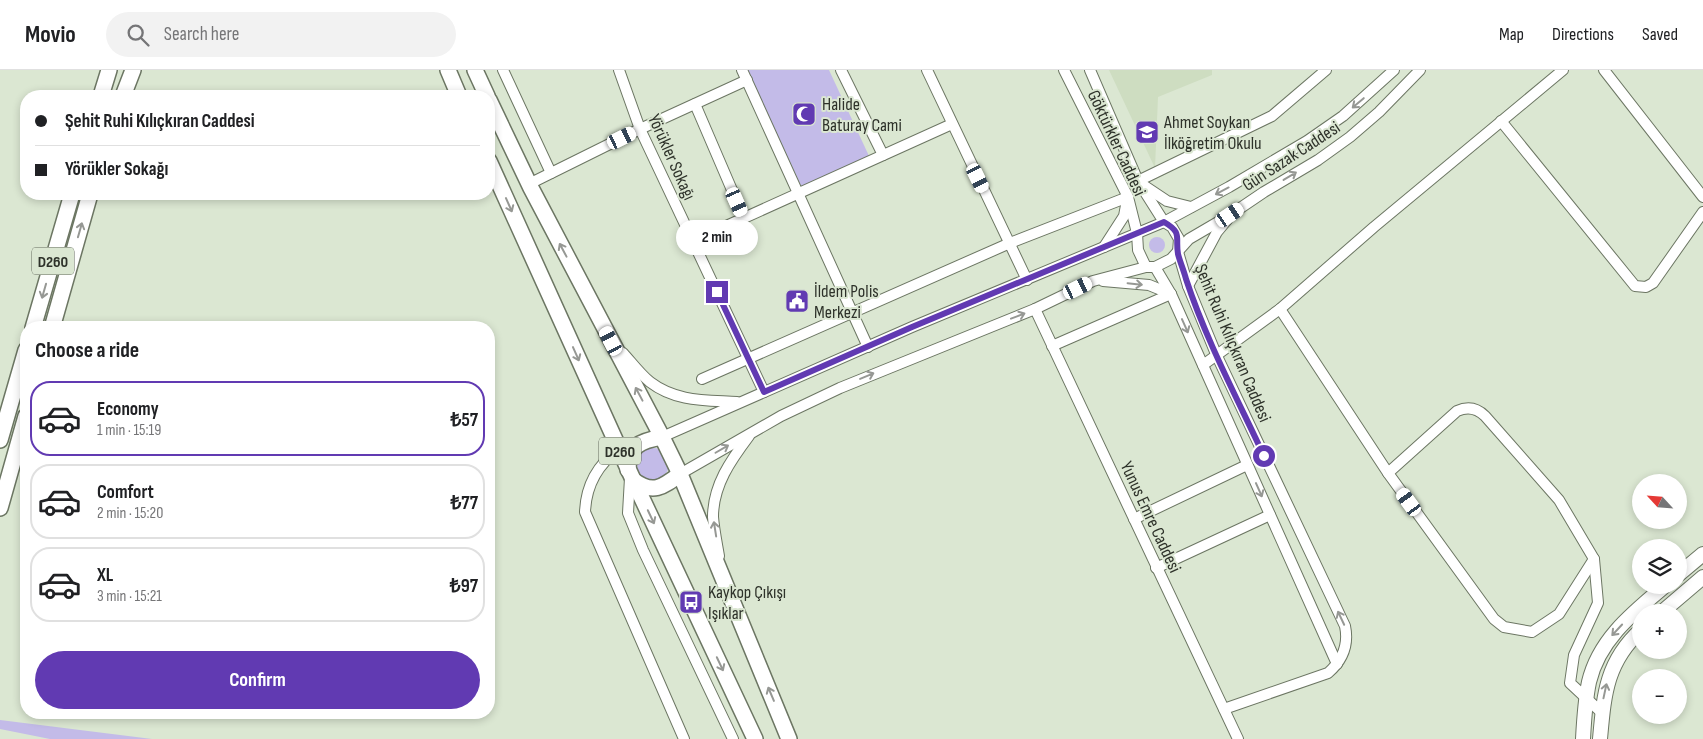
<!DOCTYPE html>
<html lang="en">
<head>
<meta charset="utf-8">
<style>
	body { margin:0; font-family:"Sofia Sans Condensed",sans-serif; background:#f2f2f2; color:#202124; height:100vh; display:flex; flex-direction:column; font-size:19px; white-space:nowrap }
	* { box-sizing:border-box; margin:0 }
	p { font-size:16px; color:#757577 }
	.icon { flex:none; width:28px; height:28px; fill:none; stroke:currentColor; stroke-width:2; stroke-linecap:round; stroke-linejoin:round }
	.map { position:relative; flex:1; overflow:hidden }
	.side { position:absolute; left:20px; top:251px; width:475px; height:398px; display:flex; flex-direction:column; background:#fff; border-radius:20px; box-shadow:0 2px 8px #0003 }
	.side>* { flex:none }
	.banner { position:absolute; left:20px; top:20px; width:475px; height:110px; border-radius:20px; box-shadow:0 2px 8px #0003; display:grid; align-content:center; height:110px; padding:0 15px; background:#fff }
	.needle { width:32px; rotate:296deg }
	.tools { position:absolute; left:1632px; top:404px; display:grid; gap:10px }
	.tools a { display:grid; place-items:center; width:55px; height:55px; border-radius:50%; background:#fff; box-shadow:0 2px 8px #0003; font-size:25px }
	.end { position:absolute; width:22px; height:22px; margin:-11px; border:6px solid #613ab2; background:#fff; box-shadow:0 0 0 2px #fff }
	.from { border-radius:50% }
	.bubble { position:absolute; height:35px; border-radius:18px; background:#fff; box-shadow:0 2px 8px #0003; font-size:16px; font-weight:700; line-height:35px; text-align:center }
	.car { position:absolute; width:15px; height:30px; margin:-15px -8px; border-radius:6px; box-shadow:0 0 4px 1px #0007; background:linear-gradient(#fff 24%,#345 0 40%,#fff 0 76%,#345 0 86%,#fff 0) }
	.banner b { display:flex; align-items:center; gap:18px; height:48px; font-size:19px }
	.banner b+b { border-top:1px solid #e0e0e0 }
	.banner i { width:12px; height:12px; background:#202124 }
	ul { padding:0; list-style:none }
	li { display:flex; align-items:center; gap:15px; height:75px; margin:0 10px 8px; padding:0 5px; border:2px solid #e0e0e0; border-radius:20px }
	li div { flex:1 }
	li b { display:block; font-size:19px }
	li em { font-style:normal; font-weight:700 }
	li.on { border-color:#613ab2 }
	li>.icon { width:45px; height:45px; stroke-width:1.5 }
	h2 { padding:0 15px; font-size:22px; line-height:60px }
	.button { display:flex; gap:10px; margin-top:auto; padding:10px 15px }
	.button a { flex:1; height:58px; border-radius:30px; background:#613ab2; color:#fff; font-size:20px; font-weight:700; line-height:58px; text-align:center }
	header { display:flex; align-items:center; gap:30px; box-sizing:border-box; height:70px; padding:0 25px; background:#fff; border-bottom:1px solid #e0e0e0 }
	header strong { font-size:24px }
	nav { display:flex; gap:28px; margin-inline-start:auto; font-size:18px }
	.search { width:350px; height:45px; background:#f2f2f2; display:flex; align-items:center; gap:12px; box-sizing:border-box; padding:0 18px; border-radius:28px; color:#757577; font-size:19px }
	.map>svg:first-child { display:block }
	.built { fill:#ceddc1 }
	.green { fill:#c3bbe8 }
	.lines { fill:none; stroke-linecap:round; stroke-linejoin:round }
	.minor-casing { stroke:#6c7663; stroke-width:12 }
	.major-casing { stroke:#6c7663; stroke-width:16 }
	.highway-casing { stroke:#6c7663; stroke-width:18 }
	.minor { stroke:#fff; stroke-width:10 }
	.major { stroke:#fff; stroke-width:14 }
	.highway { stroke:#fff; stroke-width:15 }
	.oneway { stroke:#969894 }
	.route { stroke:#613ab2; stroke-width:6 }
	.labels { text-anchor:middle; stroke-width:4; stroke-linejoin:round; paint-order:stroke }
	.shield { fill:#dbe7d2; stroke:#62685c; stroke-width:1 }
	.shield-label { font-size:16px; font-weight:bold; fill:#2e322a }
	.poi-label { font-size:18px; fill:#2e322a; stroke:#dbe7d2; text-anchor:start }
	.street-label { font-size:18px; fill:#2e322a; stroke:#dbe7d2 }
</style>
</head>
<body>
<header>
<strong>Movio</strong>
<div class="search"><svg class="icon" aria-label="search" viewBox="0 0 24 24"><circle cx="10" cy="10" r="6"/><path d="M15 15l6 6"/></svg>Search here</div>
<nav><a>Map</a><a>Directions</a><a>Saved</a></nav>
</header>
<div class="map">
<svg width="1703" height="669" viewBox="0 0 1703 669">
	<rect width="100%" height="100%" fill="#dbe7d2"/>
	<!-- built -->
	<polygon class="built" points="1109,0 1212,0 1212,5 1158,27 1155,98"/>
	<!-- green -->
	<g class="green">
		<polygon points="747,0 829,0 869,86 802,118"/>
		<circle cx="1157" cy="175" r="8"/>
		<circle cx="653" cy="394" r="16"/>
		<polygon points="0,650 152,669 50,669 0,659"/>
	</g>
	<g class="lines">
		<!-- minor casing -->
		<g class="minor-casing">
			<g id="minor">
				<polyline points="503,0 551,103"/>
				<polyline points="619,0 640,59 764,322"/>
				<polyline points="742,0 868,277"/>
				<polyline points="841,0 883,85"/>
				<polyline points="927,0 1027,210"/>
				<polyline points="1064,0 1128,127 1137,163 1138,180 1146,197"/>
				<path d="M1090 0 1138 111 1164 152 1172 157 1179 169 1178 182 1188 216 1216 284 1345 556C1349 575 1343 590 1328 603L1224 639"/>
				<polyline points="1604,0 1703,127"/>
				<polyline points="695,34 744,148"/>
				<polyline points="1501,51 1635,216 1646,217 1653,213 1703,142"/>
				<polyline points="1138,111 1272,46 1326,0"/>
				<polyline points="529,114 640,59 747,10"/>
				<polyline points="1143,115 1167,131 1191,137"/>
				<polyline points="693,171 952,54"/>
				<polyline points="1104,177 1124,146 1127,130"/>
				<polyline points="1155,197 1171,224 1337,594"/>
				<polyline points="1103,211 1149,215 1171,224"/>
				<polyline points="1188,216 1217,162 1227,150"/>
				<polyline points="1035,239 1238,669"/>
				<polyline points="1280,239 1388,403 1494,549 1504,557 1532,562 1559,544 1594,489"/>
				<polyline points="1052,276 1171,224"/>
				<path d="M623 283C632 293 640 304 650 312 676 332 706 330 737 332"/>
				<polyline points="1203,295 1280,239 1374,157 1563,0"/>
				<polyline points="702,309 1010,173 1128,127"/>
				<polyline points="662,367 912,257 1164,152 1229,117 1307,71 1343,46 1394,0"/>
				<path d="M619 379C597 395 586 415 585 442L684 669"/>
				<path d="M1388 403 1457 341C1468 336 1477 338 1485 346L1559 430 1594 489 1598 533 1574 585 1570 613 1601 642"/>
				<polyline points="680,404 781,346 840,318 1035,239 1093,211 1146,197 1155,197 1171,189 1189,169 1230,145 1264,122 1318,90 1350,67 1379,42 1420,0"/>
				<polyline points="630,408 628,443 643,480 733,669"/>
				<polyline points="1134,449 1247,395"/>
				<path d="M719 486C717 474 714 460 713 447 713 415 731 390 749 366"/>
				<polyline points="1156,498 1270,445"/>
			</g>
		</g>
		<!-- major casing -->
		<g class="major-casing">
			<g id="major">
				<polyline points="1679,504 1703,484"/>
				<polyline points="1662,542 1703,507"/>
				<path d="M1583 669C1584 650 1585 631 1589 612 1599 569 1634 542 1666 515"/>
				<path d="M1600 669C1604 625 1606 592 1641 560"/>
			</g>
		</g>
		<!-- highway casing -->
		<g class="highway-casing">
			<g id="highway">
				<polyline points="448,0 459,26"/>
				<polyline points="475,0 487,26"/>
				<polyline points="101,26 109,0"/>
				<polyline points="123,26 133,0"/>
				<polyline points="489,30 531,118 662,367 680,404 789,669"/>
				<polyline points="489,91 631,405 755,669"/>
				<polyline points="33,258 72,124"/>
				<polyline points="52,258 90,124"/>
				<polyline points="0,370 26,280"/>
				<path d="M628 400C628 375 641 371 662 367"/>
				<path d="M633 410C653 425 663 417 680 404"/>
				<polyline points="0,438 26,346"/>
			</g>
		</g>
		<!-- minor -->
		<use href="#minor" class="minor"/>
		<!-- major -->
		<use href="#major" class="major"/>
		<!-- highway -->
		<use href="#highway" class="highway"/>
	</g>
	<!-- one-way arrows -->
	<defs><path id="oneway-shaft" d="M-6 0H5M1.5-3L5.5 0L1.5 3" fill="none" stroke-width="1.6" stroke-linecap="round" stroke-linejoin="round" transform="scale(1.25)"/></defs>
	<g class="oneway">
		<use href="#oneway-shaft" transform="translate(1358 33) rotate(140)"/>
		<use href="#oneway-shaft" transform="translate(1290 106) rotate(-31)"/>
		<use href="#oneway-shaft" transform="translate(1222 121) rotate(152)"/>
		<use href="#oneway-shaft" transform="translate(509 135) rotate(66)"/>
		<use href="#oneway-shaft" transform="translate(80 160) rotate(-74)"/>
		<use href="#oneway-shaft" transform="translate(563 180) rotate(-118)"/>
		<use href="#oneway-shaft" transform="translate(1135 214) rotate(6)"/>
		<use href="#oneway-shaft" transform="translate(44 221) rotate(106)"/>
		<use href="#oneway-shaft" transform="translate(1018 246) rotate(-21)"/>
		<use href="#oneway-shaft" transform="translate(1185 256) rotate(66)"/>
		<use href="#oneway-shaft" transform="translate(576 284) rotate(66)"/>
		<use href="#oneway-shaft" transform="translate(867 306) rotate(-23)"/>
		<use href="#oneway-shaft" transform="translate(639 324) rotate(-118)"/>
		<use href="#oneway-shaft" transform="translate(722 379) rotate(-30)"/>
		<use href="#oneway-shaft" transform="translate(1259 420) rotate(66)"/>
		<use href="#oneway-shaft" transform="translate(651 447) rotate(65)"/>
		<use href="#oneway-shaft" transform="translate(715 459) rotate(-99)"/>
		<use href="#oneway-shaft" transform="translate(1341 548) rotate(-115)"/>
		<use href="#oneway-shaft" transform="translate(1617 560) rotate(133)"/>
		<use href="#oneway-shaft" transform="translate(720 594) rotate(65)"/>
		<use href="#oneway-shaft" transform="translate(1605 621) rotate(-78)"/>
		<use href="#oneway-shaft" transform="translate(771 624) rotate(-113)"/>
	</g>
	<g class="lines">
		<!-- route -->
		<path class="route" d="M717 222 764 322 912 257 1164 152C1183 163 1175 167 1178 184 1180 192 1184 201 1186 209 1206 270 1237 328 1264 386"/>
	</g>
	<!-- icons -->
	<defs>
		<g id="mosque-square" transform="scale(1.25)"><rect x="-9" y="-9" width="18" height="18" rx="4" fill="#613ab2" stroke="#dbe7d2"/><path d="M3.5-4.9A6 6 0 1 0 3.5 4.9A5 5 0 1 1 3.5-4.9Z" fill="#fff"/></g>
		<g id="school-square" transform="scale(1.25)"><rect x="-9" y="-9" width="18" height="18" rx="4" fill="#613ab2" stroke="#dbe7d2"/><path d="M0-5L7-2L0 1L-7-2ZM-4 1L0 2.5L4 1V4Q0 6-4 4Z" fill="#fff"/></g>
		<g id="civic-square" transform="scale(1.25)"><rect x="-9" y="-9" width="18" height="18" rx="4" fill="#613ab2" stroke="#dbe7d2"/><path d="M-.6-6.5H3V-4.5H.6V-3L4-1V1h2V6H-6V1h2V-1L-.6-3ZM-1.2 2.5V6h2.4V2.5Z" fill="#fff"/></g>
		<g id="bus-square" transform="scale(1.25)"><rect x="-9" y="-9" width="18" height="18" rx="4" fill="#613ab2" stroke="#dbe7d2"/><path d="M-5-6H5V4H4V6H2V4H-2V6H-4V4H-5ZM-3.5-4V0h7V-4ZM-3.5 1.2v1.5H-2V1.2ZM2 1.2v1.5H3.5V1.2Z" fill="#fff"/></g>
	</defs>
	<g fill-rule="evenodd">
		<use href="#mosque-square" x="804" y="44"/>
		<use href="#school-square" x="1147" y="62"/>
		<use href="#civic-square" x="797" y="231"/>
		<use href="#bus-square" x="691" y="532"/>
	</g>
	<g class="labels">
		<!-- shield labels -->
		<g class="shield">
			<rect x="32" y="177.5" width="42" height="27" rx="4"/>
			<rect x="599" y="367.5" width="42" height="27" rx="4"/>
		</g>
		<g class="shield-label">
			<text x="53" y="197">D260</text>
			<text x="620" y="387">D260</text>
		</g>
		<!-- poi labels -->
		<g class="poi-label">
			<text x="822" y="40">Halide<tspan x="822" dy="21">Baturay Cami</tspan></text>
			<text x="1164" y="58">Ahmet Soykan<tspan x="1164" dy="21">İlköğretim Okulu</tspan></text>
			<text x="814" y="227">İldem Polis<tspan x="814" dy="21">Merkezi</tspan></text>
			<text x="708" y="528">Kaykop Çıkışı<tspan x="708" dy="21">Işıklar</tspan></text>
		</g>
		<!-- street labels -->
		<g class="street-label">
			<text transform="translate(1117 73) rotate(65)" y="6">Göktürkler Caddesi</text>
			<text transform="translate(1291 86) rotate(-33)" y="6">Gün Sazak Caddesi</text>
			<text transform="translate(672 87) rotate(66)" y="6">Yörükler Sokağı</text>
			<text transform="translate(1233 273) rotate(67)" y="6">Şehit Ruhi Kılıçkıran Caddesi</text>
			<text transform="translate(1151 447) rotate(65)" y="6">Yunus Emre Caddesi</text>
		</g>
	</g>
</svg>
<div class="tools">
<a><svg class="needle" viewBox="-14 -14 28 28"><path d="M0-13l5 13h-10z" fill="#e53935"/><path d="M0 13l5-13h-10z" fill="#757577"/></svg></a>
<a><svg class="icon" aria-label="layers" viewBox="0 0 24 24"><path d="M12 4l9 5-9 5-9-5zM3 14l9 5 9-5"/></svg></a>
<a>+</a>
<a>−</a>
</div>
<i class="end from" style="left:1264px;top:386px"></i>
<i class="end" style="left:717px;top:222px"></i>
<div class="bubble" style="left:676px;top:150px;width:82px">2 min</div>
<i class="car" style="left:622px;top:68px;rotate:64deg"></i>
<i class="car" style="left:978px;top:108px;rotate:154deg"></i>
<i class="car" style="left:737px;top:132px;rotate:156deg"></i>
<i class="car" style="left:1230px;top:145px;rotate:56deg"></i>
<i class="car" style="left:1078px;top:218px;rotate:64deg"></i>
<i class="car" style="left:611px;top:271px;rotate:332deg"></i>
<i class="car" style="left:1409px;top:432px;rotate:324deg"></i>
<div class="banner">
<b><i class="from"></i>Şehit Ruhi Kılıçkıran Caddesi</b>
<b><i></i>Yörükler Sokağı</b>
</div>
<section class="side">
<h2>Choose a ride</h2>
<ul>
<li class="on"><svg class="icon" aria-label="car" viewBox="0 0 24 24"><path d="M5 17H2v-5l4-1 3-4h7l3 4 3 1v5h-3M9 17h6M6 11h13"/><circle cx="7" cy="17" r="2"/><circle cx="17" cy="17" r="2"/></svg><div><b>Economy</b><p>1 min · 15:19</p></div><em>₺57</em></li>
<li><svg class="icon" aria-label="car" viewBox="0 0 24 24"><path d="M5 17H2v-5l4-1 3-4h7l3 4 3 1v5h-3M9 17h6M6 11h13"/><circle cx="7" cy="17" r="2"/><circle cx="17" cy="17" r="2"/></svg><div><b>Comfort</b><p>2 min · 15:20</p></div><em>₺77</em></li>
<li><svg class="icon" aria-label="car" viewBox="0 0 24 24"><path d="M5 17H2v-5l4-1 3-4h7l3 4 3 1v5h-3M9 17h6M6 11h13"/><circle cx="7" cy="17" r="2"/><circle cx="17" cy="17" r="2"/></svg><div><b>XL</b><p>3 min · 15:21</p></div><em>₺97</em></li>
</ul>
<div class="button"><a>Confirm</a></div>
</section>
</div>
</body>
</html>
